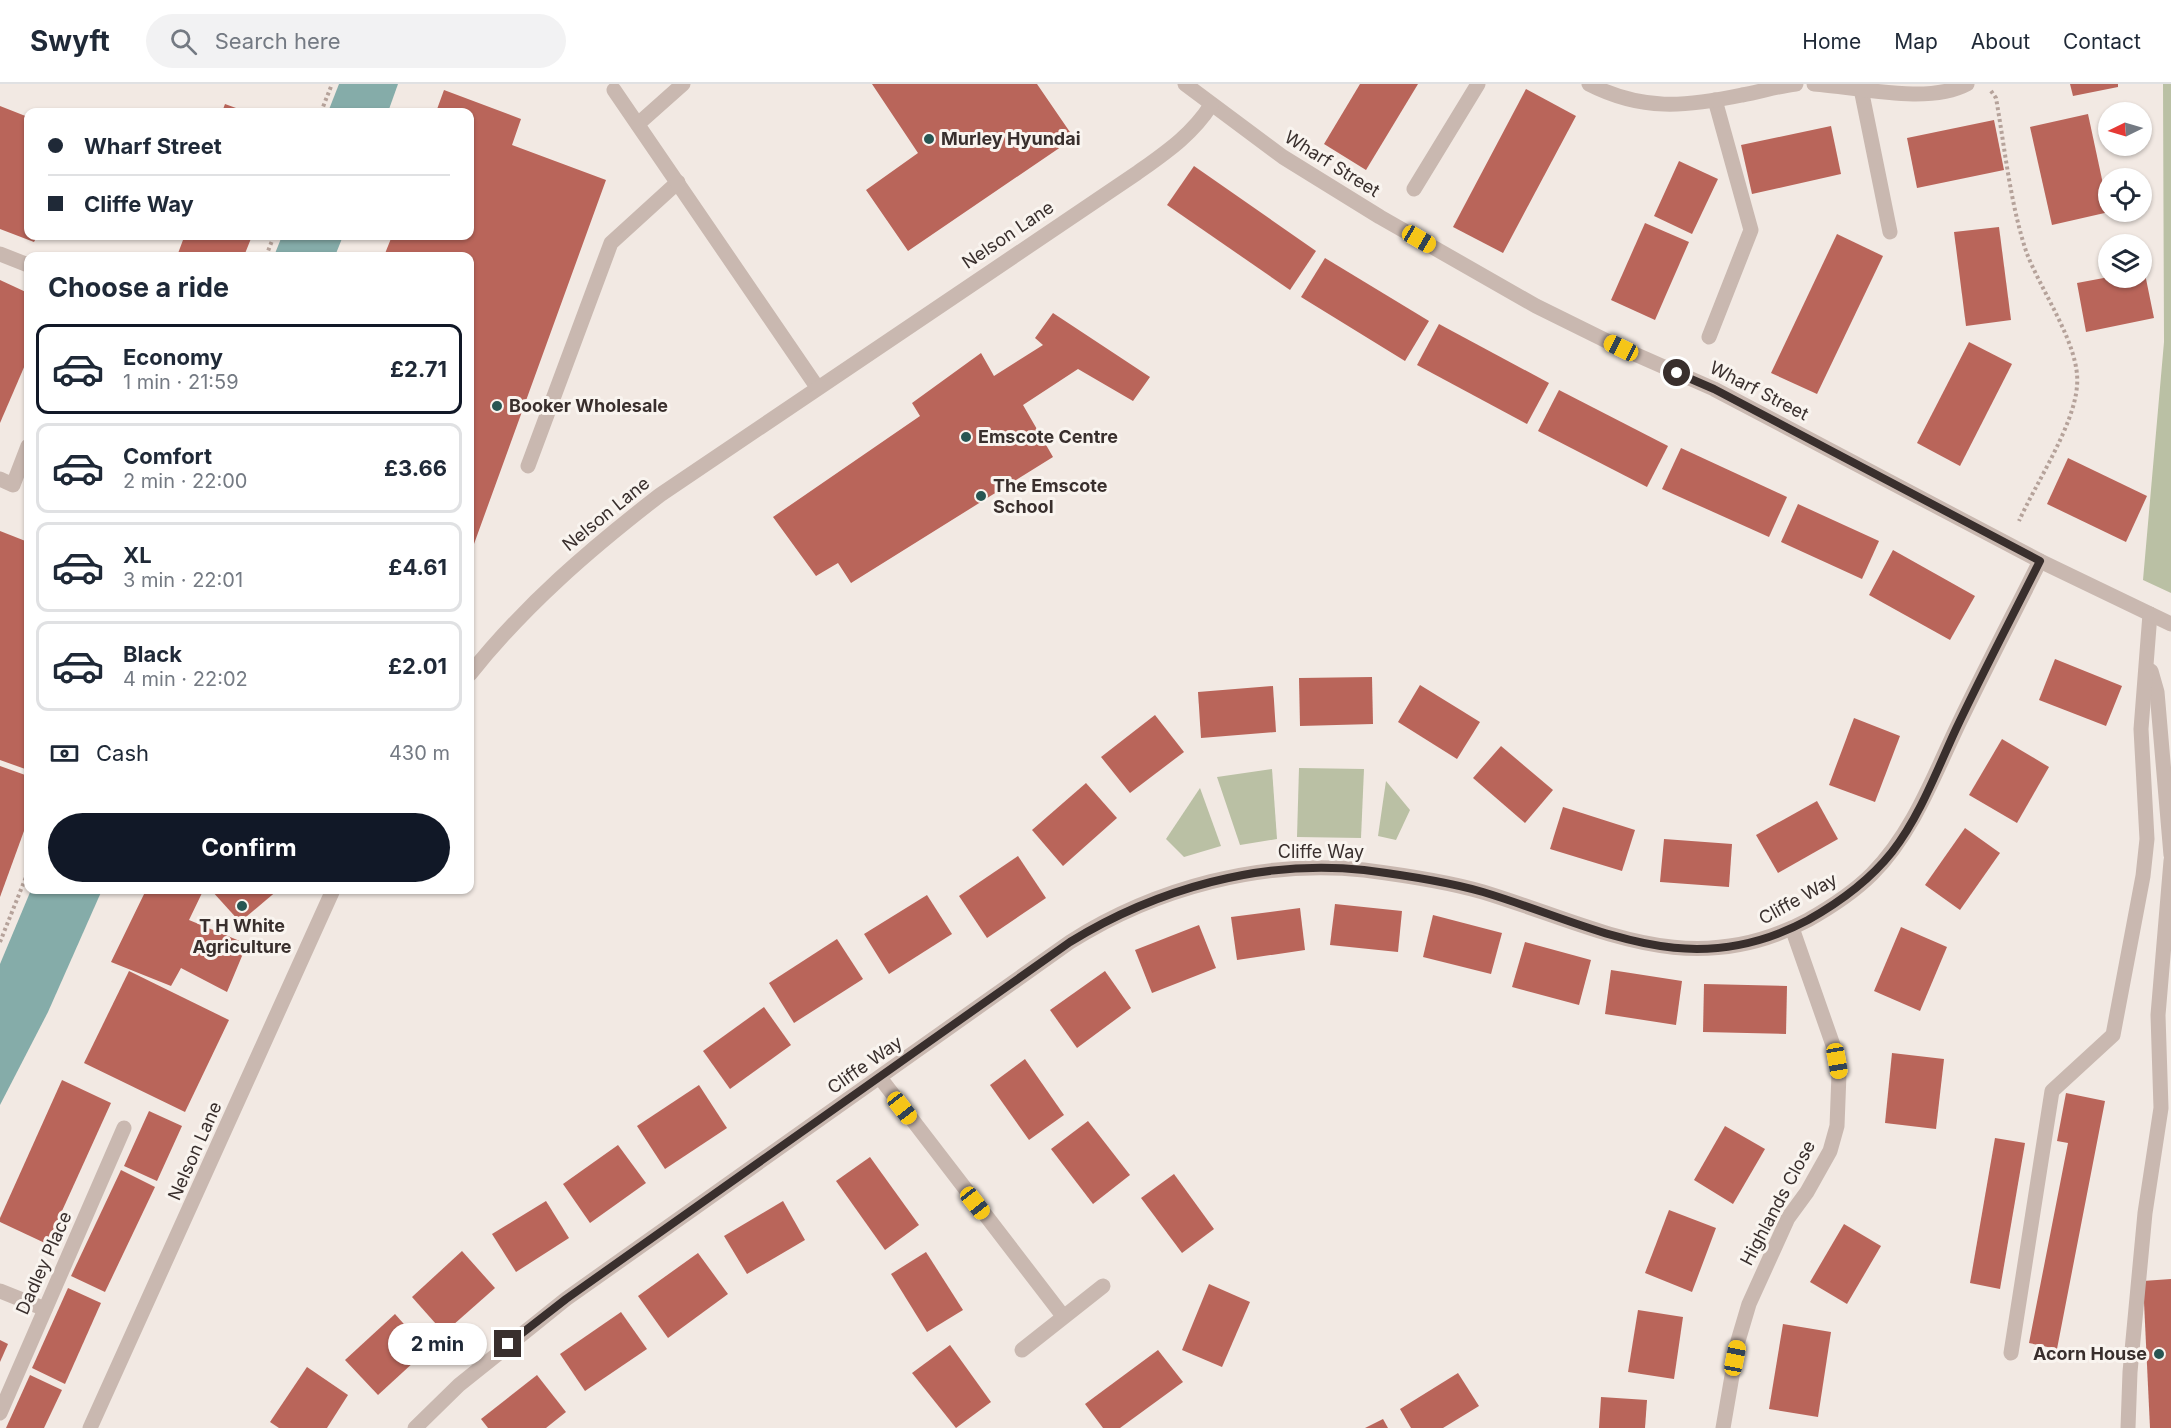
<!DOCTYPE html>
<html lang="en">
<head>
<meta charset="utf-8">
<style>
	body { margin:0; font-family:Inter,sans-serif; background:#f2f2f3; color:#1f2937; height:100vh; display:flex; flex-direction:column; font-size:22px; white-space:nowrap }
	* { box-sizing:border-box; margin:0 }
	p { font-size:20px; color:#747a83 }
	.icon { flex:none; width:33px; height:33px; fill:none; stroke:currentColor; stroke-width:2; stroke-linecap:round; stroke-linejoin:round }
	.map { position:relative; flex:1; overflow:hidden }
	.sheet { position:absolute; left:24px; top:168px; width:450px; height:642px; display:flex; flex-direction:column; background:#fff; border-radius:12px; box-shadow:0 2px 4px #0004 }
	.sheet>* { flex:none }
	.guide { position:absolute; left:24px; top:24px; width:450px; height:132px; border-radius:12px; box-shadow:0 2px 4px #0004; display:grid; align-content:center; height:132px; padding:0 24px; background:#fff }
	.needle { width:39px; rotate:265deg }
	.fabs { position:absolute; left:2098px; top:18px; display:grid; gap:12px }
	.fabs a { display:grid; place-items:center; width:54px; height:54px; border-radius:50%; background:#fff; box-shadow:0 2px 4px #0004; font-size:30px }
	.end { position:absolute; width:27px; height:27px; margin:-14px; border:8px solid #392f2d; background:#fff; box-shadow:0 0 0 3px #fff }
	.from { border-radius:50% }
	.bubble { position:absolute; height:42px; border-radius:21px; background:#fff; box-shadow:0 2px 4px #0004; font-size:20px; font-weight:700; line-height:42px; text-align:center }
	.car { position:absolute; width:18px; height:36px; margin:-18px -9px; border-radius:8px; box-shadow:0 0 4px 2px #0007; background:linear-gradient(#f5c518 24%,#345 0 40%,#f5c518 0 76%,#345 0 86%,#f5c518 0) }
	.guide b { display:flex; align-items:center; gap:21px; height:57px; font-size:22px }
	.guide b+b { border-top:2px solid #e0e1e3 }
	.guide i { width:15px; height:15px; background:#1f2937 }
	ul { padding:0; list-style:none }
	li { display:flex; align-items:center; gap:18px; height:90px; margin:0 12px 9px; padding:0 12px; border:3px solid #e0e1e3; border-radius:12px }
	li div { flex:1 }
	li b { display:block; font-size:22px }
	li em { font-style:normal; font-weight:700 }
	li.active { border-color:#111827 }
	li>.icon { width:54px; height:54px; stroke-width:1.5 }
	h2 { padding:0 24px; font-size:27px; line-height:72px }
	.pay { display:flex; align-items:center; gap:15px; height:66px; padding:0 24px; font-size:22px }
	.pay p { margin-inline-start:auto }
	.button { display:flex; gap:12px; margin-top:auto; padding:12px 24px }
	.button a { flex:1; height:69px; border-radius:36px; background:#111827; color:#fff; font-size:24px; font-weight:700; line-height:69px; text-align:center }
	header { display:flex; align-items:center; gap:36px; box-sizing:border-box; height:84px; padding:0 30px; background:#fff; border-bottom:2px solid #e0e1e3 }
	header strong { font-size:28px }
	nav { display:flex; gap:33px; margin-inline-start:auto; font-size:21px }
	.search { width:420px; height:54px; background:#f2f2f3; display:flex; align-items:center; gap:15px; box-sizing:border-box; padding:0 21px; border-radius:33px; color:#747a83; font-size:22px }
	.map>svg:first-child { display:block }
	.green { fill:#bac0a4 }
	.water { fill:#85aca9 }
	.building { fill:#b9655a }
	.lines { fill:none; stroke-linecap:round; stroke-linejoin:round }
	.path { stroke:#b5a29a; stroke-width:4; stroke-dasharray:3 3; stroke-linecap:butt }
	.service { stroke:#c9b8b0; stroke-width:15 }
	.minor { stroke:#c9b8b0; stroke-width:15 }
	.route { stroke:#392f2d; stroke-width:8 }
	.poi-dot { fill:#275653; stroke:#f9f4ef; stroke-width:2 }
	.labels { text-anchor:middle; stroke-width:6; stroke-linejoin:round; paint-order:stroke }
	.poi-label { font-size:18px; font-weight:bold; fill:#392f2d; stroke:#f9f4ef; text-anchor:start }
	.street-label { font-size:18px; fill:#392f2d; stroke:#f9f4ef }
</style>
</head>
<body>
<header>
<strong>Swyft</strong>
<div class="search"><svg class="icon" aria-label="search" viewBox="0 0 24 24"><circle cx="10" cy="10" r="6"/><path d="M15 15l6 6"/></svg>Search here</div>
<nav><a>Home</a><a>Map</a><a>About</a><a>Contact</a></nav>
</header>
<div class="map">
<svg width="2171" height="1344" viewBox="0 0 2171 1344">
	<rect width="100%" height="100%" fill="#f2e9e3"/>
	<!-- green -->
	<g class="green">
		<polygon points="2163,0 2171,0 2171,509 2143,496 2164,258"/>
		<polygon points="1299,684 1364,685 1361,754 1297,753"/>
		<polygon points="1272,685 1277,755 1240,761 1217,693"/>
		<polygon points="1386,697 1410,726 1396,756 1378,752"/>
		<polygon points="1200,704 1221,762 1184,773 1166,755"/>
	</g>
	<!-- water -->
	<g class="water">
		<polygon points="339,0 398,0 388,28 328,28"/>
		<polygon points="282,152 343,152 335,172 274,172"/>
		<polygon points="31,806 102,806 48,928 0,1021 0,880"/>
	</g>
	<!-- building -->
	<g class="building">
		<polygon points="872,0 1037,0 1074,54 908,167 866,106 918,69"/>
		<polygon points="1360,0 1418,0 1366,86 1324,60"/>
		<polygon points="2070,0 2118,0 2118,3 2073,12"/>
		<polygon points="1526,5 1576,32 1503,169 1453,143"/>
		<polygon points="444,6 521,35 512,61 606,96 470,471 470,172 384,172 392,152 470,152 470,28 436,28"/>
		<polygon points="225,20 247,28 222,28"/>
		<polygon points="0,22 28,33 28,152 37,152 34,158 0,145"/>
		<polygon points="2088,30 2109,128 2052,141 2030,43"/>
		<polygon points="1994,36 2004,86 1917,104 1907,54"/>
		<polygon points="1831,42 1841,90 1752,110 1741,61"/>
		<polygon points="1679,77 1718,95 1692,150 1654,132"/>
		<polygon points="1194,82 1316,167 1290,206 1167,121"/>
		<polygon points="1645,139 1689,158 1655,236 1611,216"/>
		<polygon points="1999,143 2011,236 1966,242 1954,148"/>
		<polygon points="1837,150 1883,172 1817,310 1771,289"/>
		<polygon points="172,152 252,152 244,172 177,172 183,156"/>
		<polygon points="1325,174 1429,237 1405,277 1301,213"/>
		<polygon points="2144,185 2154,234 2086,248 2077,199 2109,193 2142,194"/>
		<polygon points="0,196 28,209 28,274 0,339"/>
		<polygon points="1053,229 1150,293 1133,317 1078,285 1023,321 1053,373 851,499 838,479 816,492 773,433 920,332 912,319 981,269 994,292 1043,261 1035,254"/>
		<polygon points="1439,240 1549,299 1527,340 1417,281"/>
		<polygon points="1969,258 2012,280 1960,382 1917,359"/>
		<polygon points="1559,306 1668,362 1647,403 1538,347"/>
		<polygon points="1681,364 1787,413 1769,453 1662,405"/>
		<polygon points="2068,374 2147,412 2126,458 2047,420"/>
		<polygon points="1798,420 1879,457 1862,495 1781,458"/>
		<polygon points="0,447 28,458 28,686 0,676"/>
		<polygon points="1893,466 1975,512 1950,556 1869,511"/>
		<polygon points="2055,575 2122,602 2106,642 2039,616"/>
		<polygon points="1372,593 1373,640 1300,642 1299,594"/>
		<polygon points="1420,601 1480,638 1457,675 1398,638"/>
		<polygon points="1273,602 1276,648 1201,654 1198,608"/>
		<polygon points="1155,631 1184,668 1130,709 1101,673"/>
		<polygon points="1854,634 1900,652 1875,718 1829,701"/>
		<polygon points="2002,655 2049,683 2017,739 1969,711"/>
		<polygon points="1501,662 1553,706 1525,739 1473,694"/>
		<polygon points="0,682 28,692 28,736 0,813"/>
		<polygon points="1086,699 1117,734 1063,782 1032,746"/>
		<polygon points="1817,717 1838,755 1778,789 1756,751"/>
		<polygon points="1563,723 1635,746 1622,787 1550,765"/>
		<polygon points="1965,744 2000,769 1960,826 1925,801"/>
		<polygon points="1664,755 1732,760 1729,803 1660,798"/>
		<polygon points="1018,772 1046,814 987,854 959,812"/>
		<polygon points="146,806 195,806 202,809 189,836 247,860 227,908 181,884 171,902 111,878"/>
		<polygon points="211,806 278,806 240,838"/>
		<polygon points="927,811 952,850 889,890 864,850"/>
		<polygon points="1335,820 1402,827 1398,868 1330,861"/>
		<polygon points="1300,824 1305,866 1237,876 1231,833"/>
		<polygon points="1433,831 1502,849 1491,890 1423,873"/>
		<polygon points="1199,841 1216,884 1152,909 1135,866"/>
		<polygon points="1901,843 1947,863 1920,927 1874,907"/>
		<polygon points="837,855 863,895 794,939 769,899"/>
		<polygon points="1525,858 1591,876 1579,921 1512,903"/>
		<polygon points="1611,886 1682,897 1676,941 1605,930"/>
		<polygon points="129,887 229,936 185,1028 84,979"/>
		<polygon points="1105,887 1131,924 1077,964 1050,926"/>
		<polygon points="1704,900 1787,902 1786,950 1703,948"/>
		<polygon points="764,923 791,961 730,1005 703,967"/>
		<polygon points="1892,969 1944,975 1936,1045 1885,1039"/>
		<polygon points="1025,975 1064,1031 1029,1056 990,1001"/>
		<polygon points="62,996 111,1019 47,1160 0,1138 0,1134"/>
		<polygon points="699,1001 727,1044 665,1085 637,1042"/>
		<polygon points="2066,1009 2105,1017 2057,1265 2029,1259 2068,1059 2057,1057"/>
		<polygon points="149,1027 182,1042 157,1097 124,1082"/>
		<polygon points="1088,1037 1130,1091 1093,1120 1051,1065"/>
		<polygon points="1725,1042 1765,1065 1733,1120 1694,1096"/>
		<polygon points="1995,1054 2025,1059 2000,1205 1970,1199"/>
		<polygon points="618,1061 646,1099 590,1139 563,1100"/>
		<polygon points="870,1073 919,1141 885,1166 836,1097"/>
		<polygon points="121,1086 155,1103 105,1208 71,1192"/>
		<polygon points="1174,1090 1214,1145 1182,1169 1141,1114"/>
		<polygon points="546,1117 569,1154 516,1188 492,1150"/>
		<polygon points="783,1117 805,1156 747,1190 724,1152"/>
		<polygon points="1669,1126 1716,1144 1692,1208 1645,1189"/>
		<polygon points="1844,1140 1881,1162 1847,1220 1810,1198"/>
		<polygon points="462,1167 495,1204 444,1249 412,1213"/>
		<polygon points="926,1168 963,1226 927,1248 891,1190"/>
		<polygon points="698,1169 728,1210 668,1254 638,1212"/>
		<polygon points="2171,1195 2171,1344 2150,1344 2143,1197"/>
		<polygon points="1209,1200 1250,1218 1222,1283 1182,1266"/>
		<polygon points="68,1204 101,1219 65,1300 32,1284"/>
		<polygon points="1638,1226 1683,1233 1674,1295 1628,1288"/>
		<polygon points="621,1228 647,1265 585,1307 560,1270"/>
		<polygon points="395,1230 427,1266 378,1311 345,1276"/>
		<polygon points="1783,1240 1831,1248 1818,1333 1769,1325"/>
		<polygon points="0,1256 8,1260 0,1278"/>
		<polygon points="950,1261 991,1318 956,1344 912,1289"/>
		<polygon points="1158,1266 1183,1298 1120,1344 1103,1344 1085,1320"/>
		<polygon points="307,1283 348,1311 327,1344 279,1344 270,1338"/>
		<polygon points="1458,1289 1479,1322 1443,1344 1411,1344 1400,1325"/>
		<polygon points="30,1291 62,1306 44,1344 6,1344"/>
		<polygon points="537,1291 566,1328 546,1344 488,1344 481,1335"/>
		<polygon points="1601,1313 1647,1316 1645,1344 1599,1344"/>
		<polygon points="1383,1335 1388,1344 1365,1344"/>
	</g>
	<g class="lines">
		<!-- path -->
		<g class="path">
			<path d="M1991 7 1996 14C2005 65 2010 118 2026 167 2040 206 2081 262 2077 302 2074 342 2036 399 2019 437"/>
			<polyline points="321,28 332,0"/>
			<polyline points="266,172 274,152"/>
			<polyline points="0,858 28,788"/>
		</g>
		<!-- service -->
		<g class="service">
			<polyline points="1861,5 1890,148"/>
			<polyline points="638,40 683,0"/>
			<polyline points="1414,105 1478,0"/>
			<polyline points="0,170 28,181"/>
			<polyline points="1709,253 1751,146 1715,16"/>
			<polyline points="528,382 611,159 678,98"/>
			<polyline points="0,395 13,401 28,362"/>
			<polyline points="2151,587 2157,608 2171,771"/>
			<polyline points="0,1207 45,1225"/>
			<polyline points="2011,1269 2052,1007 2113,951 2143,792 2147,755 2141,645 2150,530"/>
			<polyline points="0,1329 124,1044"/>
			<polyline points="2128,1344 2130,1288 2145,1129 2161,1024 2158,931 2171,777"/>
		</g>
		<!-- minor -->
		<g class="minor">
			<polyline points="1185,0 1283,73 1380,133 1536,222 1621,264 1714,305 2040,477 2171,540"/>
			<path d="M1589 0C1642 27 1685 23 1742 11 1760 8 1778 2 1796 0"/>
			<path d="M1814 0C1858 3 1928 21 1967 0"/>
			<polyline points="614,6 817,303"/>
			<path d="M470 590C525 521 590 465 660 411L1137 89C1165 69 1192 51 1211 21"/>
			<polyline points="881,995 1063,1232"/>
			<polyline points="1022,1266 1103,1202"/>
			<polyline points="90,1344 333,806"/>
			<path d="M415 1344 459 1301 566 1215 1070 858C1155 804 1263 775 1364 786 1403 791 1445 797 1483 808 1598 843 1690 899 1808 836 1831 823 1853 809 1872 790 1913 749 1934 691 1959 639 1985 585 2013 531 2040 477"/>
			<polyline points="1723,1344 1738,1257 1749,1220 1788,1134 1807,1108 1830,1067 1837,1042 1839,990 1834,964 1792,844"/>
		</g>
	</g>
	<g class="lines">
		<!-- route -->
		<path class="route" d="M508 1260 566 1215 1070 858C1156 805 1262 775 1364 786 1403 791 1445 797 1483 808 1599 843 1688 900 1808 836 1840 818 1869 797 1892 768 1920 732 1937 686 1956 645 1983 588 2012 533 2040 477L1714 305 1677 289"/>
	</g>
	<!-- markers -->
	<g class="poi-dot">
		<circle cx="929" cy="55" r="6"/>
		<circle cx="497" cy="322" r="6"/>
		<circle cx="966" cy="353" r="6"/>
		<circle cx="981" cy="412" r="6"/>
		<circle cx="242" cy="822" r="6"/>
		<circle cx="2159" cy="1270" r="6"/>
	</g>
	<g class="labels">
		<!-- poi labels -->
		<g class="poi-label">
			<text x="941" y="61">Murley Hyundai</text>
			<text x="509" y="328">Booker Wholesale</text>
			<text x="978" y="359">Emscote Centre</text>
			<text x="993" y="408">The Emscote<tspan x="993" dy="21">School</tspan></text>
			<text x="242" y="848" text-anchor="middle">T H White<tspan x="242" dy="21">Agriculture</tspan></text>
			<text x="2147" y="1276" text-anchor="end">Acorn House</text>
		</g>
		<!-- street labels -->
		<g class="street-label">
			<text transform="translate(1332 80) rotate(32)" y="6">Wharf Street</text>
			<text transform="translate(1008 151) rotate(-34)" y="6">Nelson Lane</text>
			<text transform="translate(1759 307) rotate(27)" y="6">Wharf Street</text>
			<text transform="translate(606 430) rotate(-39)" y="6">Nelson Lane</text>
			<text x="1321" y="774">Cliffe Way</text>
			<text transform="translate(1798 815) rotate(-29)" y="6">Cliffe Way</text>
			<text transform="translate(865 981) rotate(-35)" y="6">Cliffe Way</text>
			<text transform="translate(195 1067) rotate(-66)" y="6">Nelson Lane</text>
			<text transform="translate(1778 1119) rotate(-62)" y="6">Highlands Close</text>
			<text transform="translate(44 1179) rotate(-66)" y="6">Dadley Place</text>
		</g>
	</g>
</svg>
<div class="fabs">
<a><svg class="needle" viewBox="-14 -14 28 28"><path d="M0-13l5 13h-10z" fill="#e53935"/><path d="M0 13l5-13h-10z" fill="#747a83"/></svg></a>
<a><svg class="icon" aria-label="locate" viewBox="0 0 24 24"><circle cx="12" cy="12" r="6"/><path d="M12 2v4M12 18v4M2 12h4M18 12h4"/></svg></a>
<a><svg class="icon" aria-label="layers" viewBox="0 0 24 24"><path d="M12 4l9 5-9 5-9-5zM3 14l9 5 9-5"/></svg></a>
</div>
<i class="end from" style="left:1677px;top:289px"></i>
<i class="end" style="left:508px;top:1260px"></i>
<div class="bubble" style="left:388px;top:1239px;width:99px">2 min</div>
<i class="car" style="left:1419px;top:155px;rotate:120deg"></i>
<i class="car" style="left:1621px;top:264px;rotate:296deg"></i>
<i class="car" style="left:1837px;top:977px;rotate:170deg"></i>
<i class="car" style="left:902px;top:1024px;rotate:142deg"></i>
<i class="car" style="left:975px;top:1119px;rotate:142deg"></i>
<i class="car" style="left:1735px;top:1274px;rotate:11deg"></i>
<div class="guide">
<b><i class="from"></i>Wharf Street</b>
<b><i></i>Cliffe Way</b>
</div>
<section class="sheet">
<h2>Choose a ride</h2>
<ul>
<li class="active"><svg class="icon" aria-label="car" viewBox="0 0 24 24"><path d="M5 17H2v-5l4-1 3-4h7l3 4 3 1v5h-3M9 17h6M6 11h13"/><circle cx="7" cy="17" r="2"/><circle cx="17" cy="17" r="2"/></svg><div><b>Economy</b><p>1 min · 21:59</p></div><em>£2.71</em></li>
<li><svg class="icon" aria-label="car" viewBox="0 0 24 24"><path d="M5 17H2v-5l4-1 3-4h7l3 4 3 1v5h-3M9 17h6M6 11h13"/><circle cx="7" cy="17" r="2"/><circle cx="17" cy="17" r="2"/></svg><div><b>Comfort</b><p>2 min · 22:00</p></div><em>£3.66</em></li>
<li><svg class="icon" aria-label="car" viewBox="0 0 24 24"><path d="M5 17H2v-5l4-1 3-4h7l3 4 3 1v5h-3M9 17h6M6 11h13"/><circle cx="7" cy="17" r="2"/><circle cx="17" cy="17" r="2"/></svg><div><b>XL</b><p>3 min · 22:01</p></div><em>£4.61</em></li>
<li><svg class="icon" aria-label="car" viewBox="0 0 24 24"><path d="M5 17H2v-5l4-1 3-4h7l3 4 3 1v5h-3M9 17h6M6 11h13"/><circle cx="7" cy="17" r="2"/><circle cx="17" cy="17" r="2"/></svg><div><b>Black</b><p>4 min · 22:02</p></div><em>£2.01</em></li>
</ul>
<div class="pay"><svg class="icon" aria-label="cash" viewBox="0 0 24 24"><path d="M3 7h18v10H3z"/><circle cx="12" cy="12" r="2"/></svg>Cash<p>430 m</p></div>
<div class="button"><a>Confirm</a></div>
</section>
</div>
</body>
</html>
